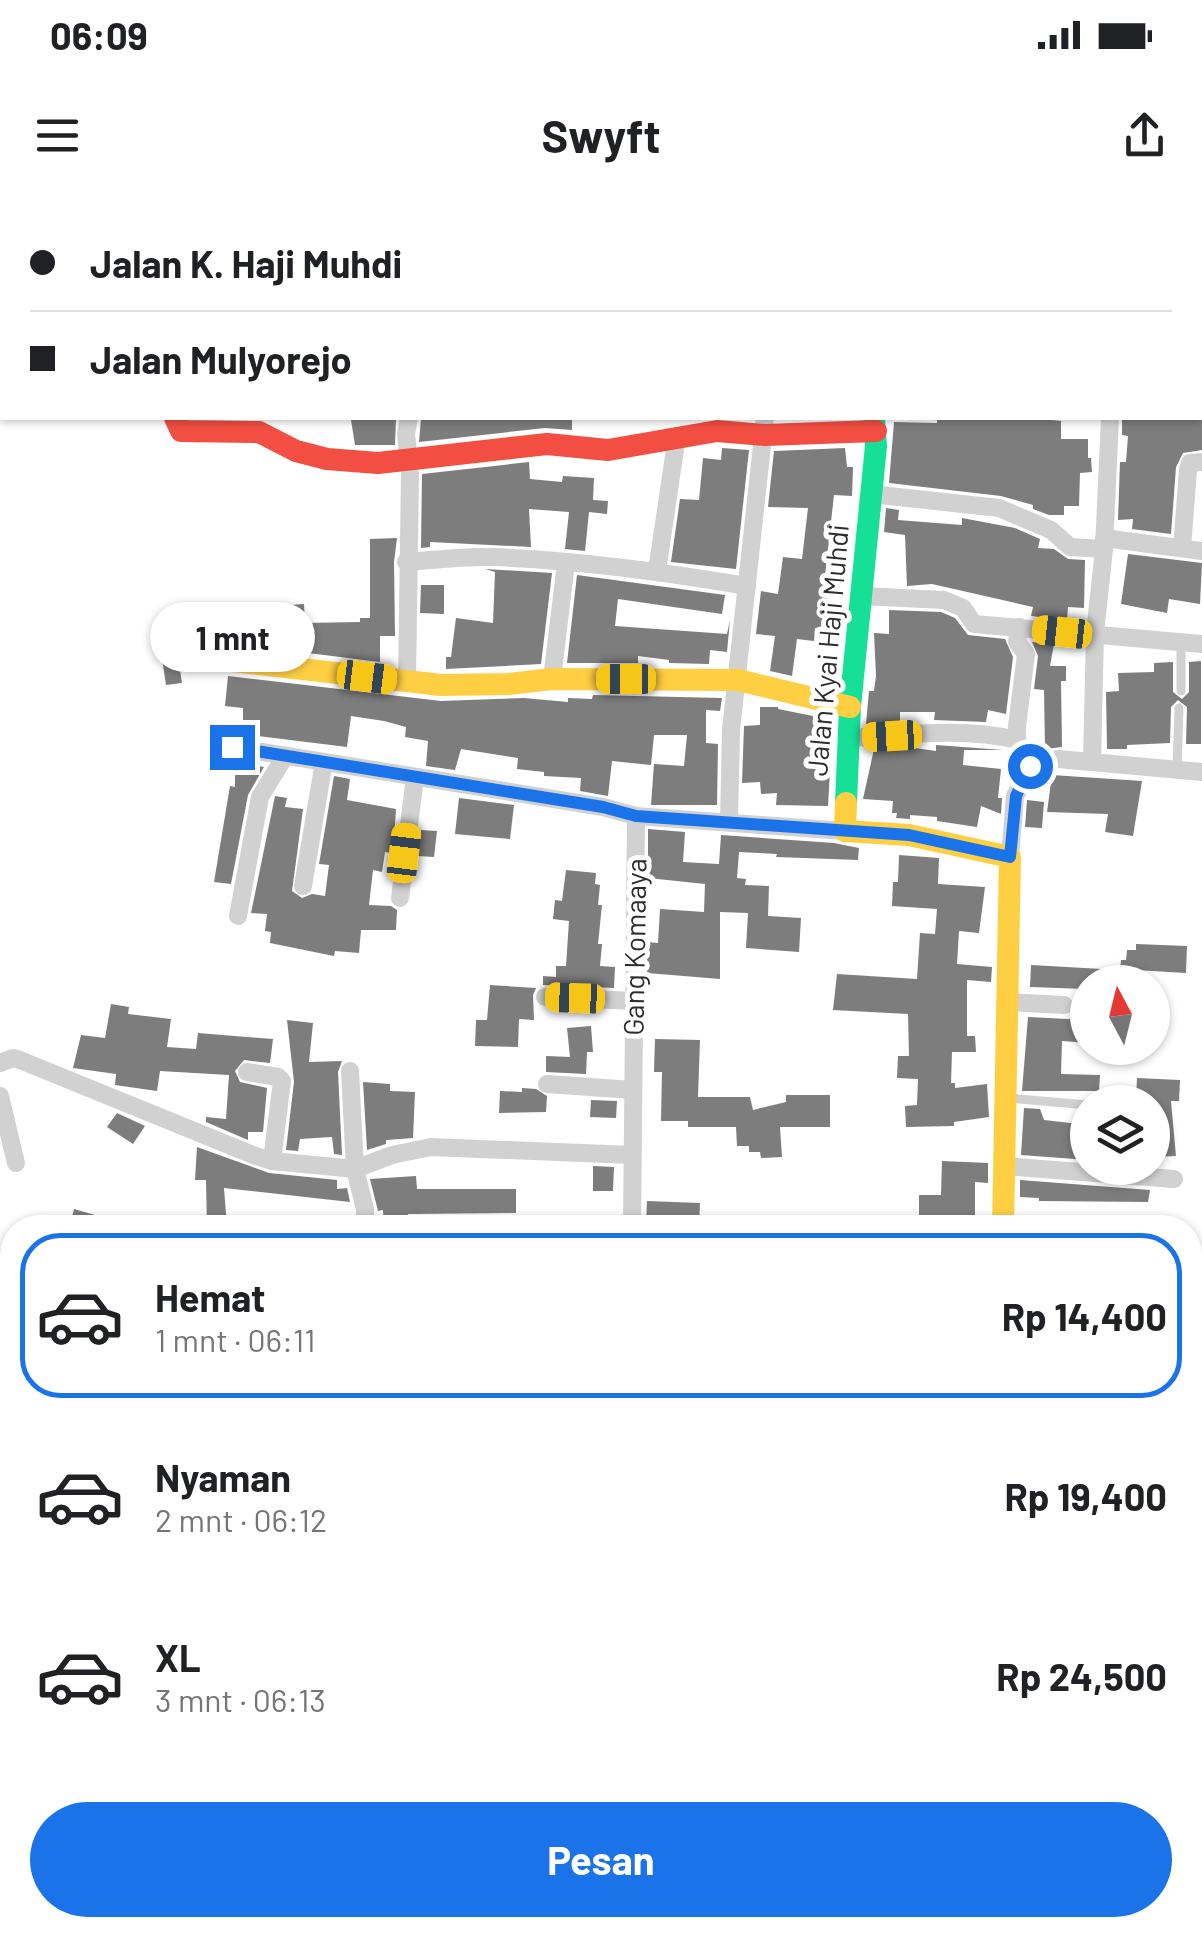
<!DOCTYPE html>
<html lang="id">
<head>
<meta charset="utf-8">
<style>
	body { margin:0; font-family:Barlow,sans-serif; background:#f2f2f2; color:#202124; height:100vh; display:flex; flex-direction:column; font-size:38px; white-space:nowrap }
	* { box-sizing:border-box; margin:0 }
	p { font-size:32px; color:#757577 }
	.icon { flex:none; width:55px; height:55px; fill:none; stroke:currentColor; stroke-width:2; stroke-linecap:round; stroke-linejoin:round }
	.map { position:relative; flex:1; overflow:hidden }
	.side { position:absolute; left:0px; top:1015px; width:1202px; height:722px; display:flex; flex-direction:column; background:#fff; border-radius:40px 40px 0 0; box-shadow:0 2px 8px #0004 }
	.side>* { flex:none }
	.top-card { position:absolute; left:0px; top:0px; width:1202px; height:220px; box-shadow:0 2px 8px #0004; display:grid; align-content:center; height:220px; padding:0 30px; background:#fff }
	.needle { width:65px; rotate:353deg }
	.buttons { position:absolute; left:1070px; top:765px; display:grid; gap:20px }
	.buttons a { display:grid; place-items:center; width:100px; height:100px; border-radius:50%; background:#fff; box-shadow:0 2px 8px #0004; font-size:50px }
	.end { position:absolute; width:45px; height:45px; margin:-22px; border:12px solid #1a73e8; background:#fff; box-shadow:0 0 0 5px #fff }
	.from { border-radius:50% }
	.bubble { position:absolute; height:70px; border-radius:35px; background:#fff; box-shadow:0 2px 8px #0004; font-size:32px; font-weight:700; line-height:70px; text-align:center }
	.car { position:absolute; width:30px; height:60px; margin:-30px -15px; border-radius:12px; box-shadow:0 0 8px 2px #0007; background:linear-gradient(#f5c518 24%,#345 0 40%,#f5c518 0 76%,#345 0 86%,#f5c518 0) }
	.top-card b { display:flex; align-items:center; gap:35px; height:95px; font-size:38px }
	.top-card b+b { border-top:2px solid #e0e0e0 }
	.top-card i { width:25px; height:25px; background:#202124 }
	ul { padding:18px 0 0; list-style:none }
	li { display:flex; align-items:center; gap:30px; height:165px; margin:0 20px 15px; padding:0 10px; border:5px solid transparent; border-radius:40px }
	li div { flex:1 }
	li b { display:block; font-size:38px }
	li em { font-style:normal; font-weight:700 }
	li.selected { border-color:#1a73e8 }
	li>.icon { width:90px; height:90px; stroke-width:1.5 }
	.primary-button { display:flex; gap:20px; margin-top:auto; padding:20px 30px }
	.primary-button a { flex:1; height:115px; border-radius:60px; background:#1a73e8; color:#fff; font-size:40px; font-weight:700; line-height:115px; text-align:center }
	.status { display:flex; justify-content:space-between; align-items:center; height:70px; padding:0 50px; background:#fff; direction:ltr }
	.status svg { height:28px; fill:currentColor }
	header { display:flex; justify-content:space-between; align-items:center; height:130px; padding:0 30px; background:#fff; font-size:45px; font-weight:700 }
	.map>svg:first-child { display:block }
	.green { fill:#eff4ea }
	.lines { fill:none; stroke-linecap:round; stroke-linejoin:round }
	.river { stroke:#d4e6f2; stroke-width:30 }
	.building { fill:#7d7d7d }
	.street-tunnel { stroke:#d5d5d5; stroke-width:18; stroke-dasharray:18 9; stroke-linecap:butt }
	.lane { stroke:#d1d1d1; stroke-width:9 }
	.street { stroke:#d1d1d1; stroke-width:18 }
	.fast { stroke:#16e098; stroke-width:22 }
	.slow { stroke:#ffcf43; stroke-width:22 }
	.jam { stroke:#f24e42; stroke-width:22 }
	.route { stroke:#1a73e8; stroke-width:12 }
	.labels { text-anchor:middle; stroke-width:10; stroke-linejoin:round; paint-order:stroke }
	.street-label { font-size:28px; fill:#2c2c2c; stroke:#fff }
</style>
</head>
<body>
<div class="status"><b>06:09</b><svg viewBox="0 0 49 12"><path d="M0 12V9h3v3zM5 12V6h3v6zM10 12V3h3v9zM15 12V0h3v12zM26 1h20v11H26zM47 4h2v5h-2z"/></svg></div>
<header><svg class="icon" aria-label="menu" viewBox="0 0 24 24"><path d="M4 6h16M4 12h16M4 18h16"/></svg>Swyft<svg class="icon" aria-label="share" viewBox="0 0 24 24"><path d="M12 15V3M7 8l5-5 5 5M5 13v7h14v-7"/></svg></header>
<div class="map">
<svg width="1202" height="1737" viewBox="0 0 1202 1737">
	<rect width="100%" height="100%" fill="#fff"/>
	<!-- green -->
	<g class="green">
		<polygon points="0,1423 12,1424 12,1649 0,1633"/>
		<polygon points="50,1725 456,1725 462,1737 53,1737"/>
	</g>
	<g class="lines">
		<!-- river -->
		<g class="river">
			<polyline points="0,1136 12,1131"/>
			<polyline points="0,1389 12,1387"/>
			<polyline points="0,1676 12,1703"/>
			<polyline points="18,1725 21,1737"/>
		</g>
	</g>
	<!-- building -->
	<g class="building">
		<polygon points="365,218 396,218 395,245 355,245 351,220"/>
		<polygon points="421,218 572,218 572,230 545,228 419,242"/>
		<polygon points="937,218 1034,218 1061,221 1061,239 1088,239 1088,258 1091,258 1092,272 1080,273 1079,306 1064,306 1064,315 1049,315 1033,309 1033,305 1001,296 889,283 894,222 937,223"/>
		<polygon points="1122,218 1202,218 1202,250 1183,253 1176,267 1171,334 1132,329 1133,319 1118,320 1120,262 1126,262 1128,236 1122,235"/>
		<polygon points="722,248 749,250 736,369 671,362 680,299 699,300 703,258 721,260"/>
		<polygon points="845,248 847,267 853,267 852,296 834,295 824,385 828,386 826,406 844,407 841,430 815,428 814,441 797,439 792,476 770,471 775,436 756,434 761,391 778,394 783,357 802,359 808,308 768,307 774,251"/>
		<polygon points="529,262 530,279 562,282 563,276 594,278 593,300 608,301 607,314 589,312 585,351 565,349 569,312 529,309 531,347 430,342 430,347 421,348 422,274"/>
		<polygon points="886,308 899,310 898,320 962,325 962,318 1015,328 1040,339 1038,348 1054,349 1068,359 1085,360 1084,408 1068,407 1067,420 1031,416 1033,407 932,384 907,386 905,335 884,332"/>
		<polygon points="397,338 394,362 395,436 380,436 380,462 308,453 308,443 273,444 271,406 304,404 305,423 360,422 360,418 370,418 370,339"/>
		<polygon points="1128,354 1202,363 1200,404 1169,399 1167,413 1121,404"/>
		<polygon points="485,369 552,373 541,464 446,469 446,457 451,457 456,418 493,423 495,372"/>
		<polygon points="577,375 725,395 722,414 618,399 615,426 727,434 730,420 727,452 710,450 709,464 669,463 669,460 638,456 638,463 567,463"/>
		<polygon points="421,385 444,385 444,414 420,413"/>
		<polygon points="889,410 941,412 955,418 968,435 1005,439 1013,457 1006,514 988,510 986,522 934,520 935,512 900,512 900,522 866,524 869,491 874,491 876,476 874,433 889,434"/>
		<polygon points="1032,442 1054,444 1050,466 1066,466 1066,481 1061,481 1062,547 1045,549 1044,490 1034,489 1038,456"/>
		<polygon points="177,450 182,483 166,485 161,452"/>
		<polygon points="1201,461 1201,544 1186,544 1187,507 1178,500 1171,507 1170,543 1127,545 1127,549 1107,549 1106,492 1119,491 1118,473 1154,472 1154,463 1173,462 1173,492 1182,499 1189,492 1189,462"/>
		<polygon points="228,476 441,501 524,498 568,502 568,498 592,499 593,495 722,498 720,511 706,510 706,543 718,544 717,605 651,605 654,564 684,566 687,535 654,535 651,565 612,561 608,596 580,591 581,578 544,576 544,572 517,569 518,558 461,549 455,570 426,566 428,541 405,537 406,527 384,521 351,516 347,547 243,534 243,508 225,506"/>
		<polygon points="760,507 778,507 778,509 833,520 828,606 776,605 777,593 761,594 760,582 742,583 744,526 760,525"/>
		<polygon points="936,545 1003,550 964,550 963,565 1001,569 998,598 1002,598 1001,614 981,606 977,627 937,621 937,617 910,615 910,619 896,618 897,613 892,613 893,601 863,599 874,549 908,547 936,551"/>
		<polygon points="235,562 264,567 248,595 231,684 214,682 230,586 235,587"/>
		<polygon points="1052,575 1142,581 1133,636 1105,632 1108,614 1047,612"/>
		<polygon points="334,576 350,579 347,600 396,609 393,653 385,652 382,672 373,670 369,705 391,706 397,710 396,730 361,730 359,753 335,751 334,756 270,743 271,732 265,731 267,714 251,713 275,596 287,598 285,607 303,609 292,691 302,698 312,694 325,696 329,665 319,664"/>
		<polygon points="459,598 514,605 510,639 455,634"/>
		<polygon points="1027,600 1044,602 1042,628 1025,627"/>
		<polygon points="648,629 685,632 683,662 719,664 721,635 834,643 859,648 858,660 776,657 777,654 739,652 737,678 746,679 745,685 769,686 768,716 801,718 799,752 746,748 748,713 720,712 720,779 647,773 647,742 658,743 660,709 704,712 705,684 648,678"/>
		<polygon points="421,630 437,631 434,657 418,656"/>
		<polygon points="899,655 939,658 938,684 985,687 979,733 959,731 957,764 992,767 991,782 967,780 967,836 975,836 976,852 952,852 951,883 955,883 955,888 987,884 989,917 954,922 954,926 906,927 905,906 917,905 918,879 897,878 898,856 909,856 908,814 833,810 837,774 917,779 920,733 935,734 937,709 892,706 893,682 898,682"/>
		<polygon points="566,670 596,673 595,684 600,685 598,705 602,705 598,744 602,744 600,766 615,767 614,788 543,785 543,776 556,777 556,766 566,766 569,721 553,719 555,700 562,701"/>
		<polygon points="1136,744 1187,746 1186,773 1135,770 1134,782 1088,782 1085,789 1030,787 1031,765 1120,770 1121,760 1126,760 1127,750 1136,750"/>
		<polygon points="490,785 536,788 533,795 534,820 519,819 518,847 475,846 476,820 487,820"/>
		<polygon points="111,804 129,807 128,814 171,819 167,847 196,849 198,833 273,839 270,863 244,860 235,871 240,882 267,888 263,932 248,932 248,940 206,922 206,917 226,919 229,875 160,871 157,891 115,885 116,874 73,868 81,835 105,838"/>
		<polygon points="1028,817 1088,820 1088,843 1062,841 1061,874 1100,875 1099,891 1022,891"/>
		<polygon points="287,820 313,823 309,862 342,861 338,872 342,955 334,954 332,937 300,939 298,951 286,950 294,882"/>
		<polygon points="591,826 593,852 587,852 586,874 546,872 546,856 570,857 567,828"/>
		<polygon points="655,839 700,840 698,897 750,897 753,910 786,902 786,895 830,895 830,927 780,927 782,957 761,958 760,952 749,952 749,946 737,946 736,927 688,927 688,921 661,921 662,872 654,872"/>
		<polygon points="1137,878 1180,880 1179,901 1171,901 1176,956 1154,957 1153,900 1136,899"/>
		<polygon points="363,882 390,884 390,891 415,892 413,938 386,940 386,944 367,950"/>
		<polygon points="522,888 536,889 547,896 546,912 499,913 500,891 522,892"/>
		<polygon points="591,900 617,901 616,918 590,917"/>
		<polygon points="1024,908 1040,909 1044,920 1088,925 1088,960 1021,955"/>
		<polygon points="117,913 145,926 133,944 107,927"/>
		<polygon points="197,947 269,973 337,980 337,989 347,988 350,1002 224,988 227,1027 207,1028 206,980 195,980"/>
		<polygon points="942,961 988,963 988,983 975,982 975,1027 919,1027 919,995 941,995"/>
		<polygon points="593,966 614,967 613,991 593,991"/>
		<polygon points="416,976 417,989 516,989 516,1013 408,1014 409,1028 384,1028 383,1010 378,1011 370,979"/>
		<polygon points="1020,980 1150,990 1148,1002 1039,1001 1039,998 1020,997"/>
		<polygon points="647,1001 700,1003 699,1028 646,1023"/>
		<polygon points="74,1009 95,1015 91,1028 69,1028"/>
	</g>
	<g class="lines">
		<!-- street-tunnel -->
		<polyline class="street-tunnel" points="1190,1297 1202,1297"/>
		<!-- lane -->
		<g class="lane">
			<polyline points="1181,491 1181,442"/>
			<polyline points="1177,570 1179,508"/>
			<polyline points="1008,898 1088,905"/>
			<polyline points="375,1725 376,1737"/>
		</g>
		<!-- street -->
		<g class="street">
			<polyline points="51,0 53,2"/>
			<polyline points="284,2 285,0"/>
			<polyline points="581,2 581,0"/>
			<polyline points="773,2 773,0"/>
			<polyline points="1161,2 1161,0"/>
			<polyline points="1200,81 1202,81"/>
			<polyline points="1200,190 1202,191"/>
			<polyline points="871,294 999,308 1051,330 1070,347 1104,349"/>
			<polyline points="1104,338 1202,351"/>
			<polyline points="1182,348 1188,270 1190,263 1202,262"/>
			<path d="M406 362C434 360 463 356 492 357 577 360 662 372 747 386"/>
			<polyline points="657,371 677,236"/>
			<polyline points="861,396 944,400 963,408 974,424 1202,444"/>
			<polyline points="1019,427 1017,442 1026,454 1017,526 1017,540 1031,566"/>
			<polyline points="552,479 566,363"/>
			<polyline points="407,482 410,273 406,234 409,218"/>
			<path d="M850 538C905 535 963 527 1017 540"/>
			<polyline points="232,547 603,607 636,616 845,631"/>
			<polyline points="1092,561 1095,433 1104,349 1110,218"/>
			<polyline points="729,622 731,530 765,218"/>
			<polyline points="1010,657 1015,596 1031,566 1058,559 1202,572"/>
			<polyline points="303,686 324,562"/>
			<polyline points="400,698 415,577"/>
			<polyline points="238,716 260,597 285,556"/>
			<polyline points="545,797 635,801"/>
			<polyline points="1007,802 1064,805"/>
			<polyline points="0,863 13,858 20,860 253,955 272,961 355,969 365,1009 365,1028"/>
			<polyline points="350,871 355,969 392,955 431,947 632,955"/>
			<polyline points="247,872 278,877 282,881 272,961"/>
			<polyline points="547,884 633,890"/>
			<polyline points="0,896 16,963"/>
			<polyline points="1004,966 1174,979"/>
			<polyline points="632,1028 636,616"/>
			<polyline points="644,1725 645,1737"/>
		</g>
		<!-- fast -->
		<polyline class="fast" points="846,603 850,507 876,246 874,218"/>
		<!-- slow -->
		<g class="slow">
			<polyline points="881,2 882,0"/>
			<polyline points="232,461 441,485 508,484 552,479 738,480 850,507"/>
			<polyline points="846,603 845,631 909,635 1010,657 1003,1028"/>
		</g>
		<!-- jam -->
		<g class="jam">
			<polyline points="175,218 181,231 259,232 296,251 327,259 378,263 547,244 608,250 717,231 765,235 876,231"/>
			<polyline points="991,1737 992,1725"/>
		</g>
	</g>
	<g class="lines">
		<!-- route -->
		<polyline class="route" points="232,547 603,607 636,616 909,635 1010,657 1016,596 1030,566"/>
	</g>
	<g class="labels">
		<!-- street labels -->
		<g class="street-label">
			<text transform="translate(828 450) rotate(-85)" y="10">Jalan Kyai Haji Muhdi</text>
			<text transform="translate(635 747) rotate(-89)" y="10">Gang Komaaya</text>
		</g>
	</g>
</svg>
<div class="buttons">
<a><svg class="needle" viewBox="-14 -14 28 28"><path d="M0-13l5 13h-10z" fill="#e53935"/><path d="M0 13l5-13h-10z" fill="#757577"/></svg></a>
<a><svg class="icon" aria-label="layers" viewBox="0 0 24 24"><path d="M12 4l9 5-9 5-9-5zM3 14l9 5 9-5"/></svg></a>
</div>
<i class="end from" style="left:1030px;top:566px"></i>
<i class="end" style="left:232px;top:547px"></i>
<div class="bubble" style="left:150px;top:402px;width:165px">1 mnt</div>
<i class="car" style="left:1062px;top:432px;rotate:276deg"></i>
<i class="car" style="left:367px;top:477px;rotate:97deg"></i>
<i class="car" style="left:626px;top:479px;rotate:270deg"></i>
<i class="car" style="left:892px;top:536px;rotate:267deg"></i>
<i class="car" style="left:404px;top:653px;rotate:7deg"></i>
<i class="car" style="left:575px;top:798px;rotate:272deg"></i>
<div class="top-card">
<b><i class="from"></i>Jalan K. Haji Muhdi</b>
<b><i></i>Jalan Mulyorejo</b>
</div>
<section class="side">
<ul>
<li class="selected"><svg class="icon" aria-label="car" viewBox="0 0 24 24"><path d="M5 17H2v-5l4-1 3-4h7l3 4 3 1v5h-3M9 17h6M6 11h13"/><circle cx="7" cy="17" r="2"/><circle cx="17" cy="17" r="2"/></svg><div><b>Hemat</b><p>1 mnt · 06:11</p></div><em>Rp 14,400</em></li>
<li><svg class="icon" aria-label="car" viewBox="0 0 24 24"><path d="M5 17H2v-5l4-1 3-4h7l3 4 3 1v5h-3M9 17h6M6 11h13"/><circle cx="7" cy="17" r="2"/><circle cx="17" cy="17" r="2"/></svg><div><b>Nyaman</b><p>2 mnt · 06:12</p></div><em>Rp 19,400</em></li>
<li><svg class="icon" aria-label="car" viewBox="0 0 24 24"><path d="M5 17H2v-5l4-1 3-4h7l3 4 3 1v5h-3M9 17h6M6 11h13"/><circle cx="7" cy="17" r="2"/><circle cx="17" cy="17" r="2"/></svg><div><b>XL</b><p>3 mnt · 06:13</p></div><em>Rp 24,500</em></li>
</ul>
<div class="primary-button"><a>Pesan</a></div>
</section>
</div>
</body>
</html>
